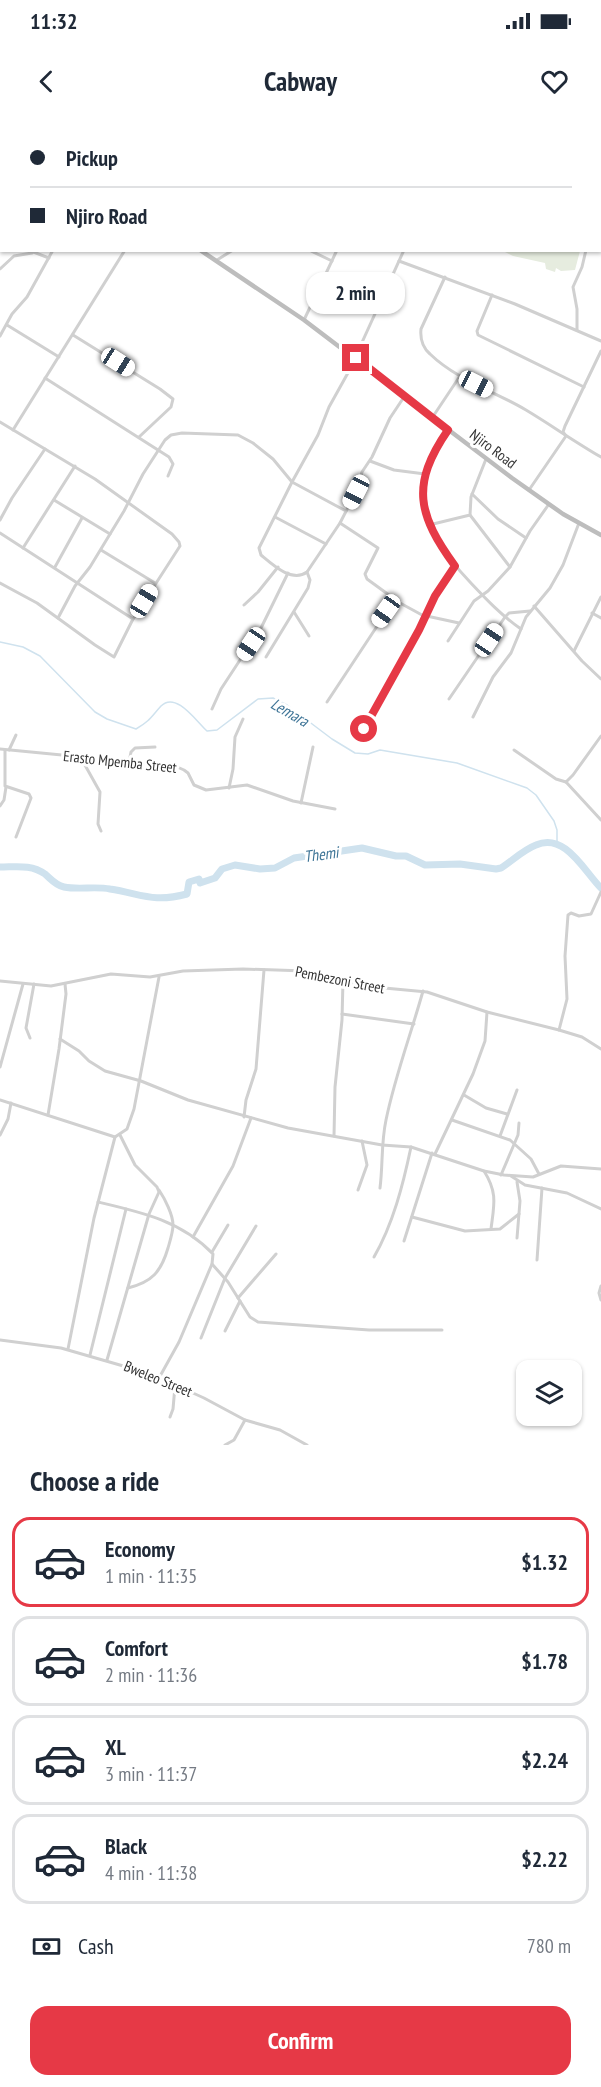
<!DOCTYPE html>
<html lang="en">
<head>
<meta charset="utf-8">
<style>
	body { margin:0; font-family:"PT Sans Narrow",sans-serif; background:#f6f6f7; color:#1f2937; height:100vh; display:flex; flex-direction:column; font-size:22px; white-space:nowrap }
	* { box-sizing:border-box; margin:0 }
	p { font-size:20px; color:#747a83 }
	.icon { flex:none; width:33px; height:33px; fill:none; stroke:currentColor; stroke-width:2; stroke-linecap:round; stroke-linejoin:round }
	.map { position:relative; height:1325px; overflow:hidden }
	.panel { display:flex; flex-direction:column; background:#fff; flex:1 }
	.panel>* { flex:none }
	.banner { position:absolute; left:0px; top:0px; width:602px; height:132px; box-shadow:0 2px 4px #0004; display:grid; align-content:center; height:132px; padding:0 30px; background:#fff }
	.tools { position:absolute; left:516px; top:1240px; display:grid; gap:12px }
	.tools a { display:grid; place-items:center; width:66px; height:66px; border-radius:12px; background:#fff; box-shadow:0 2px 4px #0004; font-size:30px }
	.end { position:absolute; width:27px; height:27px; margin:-14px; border:8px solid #e63946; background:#fff; box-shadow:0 0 0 3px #fff }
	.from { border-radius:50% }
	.bubble { position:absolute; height:42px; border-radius:18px; background:#fff; box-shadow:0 2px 4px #0004; font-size:20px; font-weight:700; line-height:42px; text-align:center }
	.car { position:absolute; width:18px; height:36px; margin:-18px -9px; border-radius:8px; box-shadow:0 0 4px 2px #0007; background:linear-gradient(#fff 24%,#345 0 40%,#fff 0 76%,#345 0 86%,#fff 0) }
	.banner b { display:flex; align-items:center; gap:21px; height:57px; font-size:22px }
	.banner b+b { border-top:2px solid #e0e1e3 }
	.banner i { width:15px; height:15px; background:#1f2937 }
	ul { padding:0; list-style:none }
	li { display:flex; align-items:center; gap:18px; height:90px; margin:0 12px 9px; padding:0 18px; border:3px solid #e0e1e3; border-radius:18px }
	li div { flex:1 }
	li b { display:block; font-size:22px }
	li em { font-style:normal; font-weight:700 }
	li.current { border-color:#e63946 }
	li>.icon { width:54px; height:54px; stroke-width:1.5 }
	h2 { padding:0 30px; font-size:27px; line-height:72px }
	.pay { display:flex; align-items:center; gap:15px; height:66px; padding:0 30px; font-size:22px }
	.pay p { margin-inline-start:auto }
	.action { display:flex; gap:12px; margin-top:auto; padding:12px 30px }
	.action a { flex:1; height:69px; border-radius:18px; background:#e63946; color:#fff; font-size:24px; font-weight:700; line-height:69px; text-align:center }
	.status { display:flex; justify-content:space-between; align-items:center; height:42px; padding:0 30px; background:#fff; direction:ltr }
	.status svg { height:16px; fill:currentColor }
	header { display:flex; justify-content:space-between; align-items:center; height:78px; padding:0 30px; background:#fff; font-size:27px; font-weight:700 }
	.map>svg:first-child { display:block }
	.green { fill:#e6ecdf }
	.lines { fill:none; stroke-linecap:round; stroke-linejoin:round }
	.stream { stroke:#cfe2ee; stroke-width:1.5 }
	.river { stroke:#cfe2ee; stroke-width:7 }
	.street { stroke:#d0d0d0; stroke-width:3 }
	.secondary { stroke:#bdbdbd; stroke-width:4.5 }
	.route { stroke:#e63946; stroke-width:8 }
	.labels { text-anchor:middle; stroke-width:6; stroke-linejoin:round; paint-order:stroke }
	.street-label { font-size:15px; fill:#333; stroke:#fff }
	.water-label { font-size:16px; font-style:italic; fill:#3f7597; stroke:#fff }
</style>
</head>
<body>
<div class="status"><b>11:32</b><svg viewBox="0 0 49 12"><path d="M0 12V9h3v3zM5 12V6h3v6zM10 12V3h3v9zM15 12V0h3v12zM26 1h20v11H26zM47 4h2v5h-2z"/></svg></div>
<header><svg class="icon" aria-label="back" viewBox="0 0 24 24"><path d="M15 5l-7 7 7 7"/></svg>Cabway<svg class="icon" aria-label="heart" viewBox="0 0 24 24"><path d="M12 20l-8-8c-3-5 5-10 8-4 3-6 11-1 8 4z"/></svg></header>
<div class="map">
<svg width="601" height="1325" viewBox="0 0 601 1325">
	<rect width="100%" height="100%" fill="#fff"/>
	<!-- green -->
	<g class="green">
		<polygon points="323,0 448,0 322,1"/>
		<polygon points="503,131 580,131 575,150 561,151 556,148 555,152 546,149 545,143 513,136"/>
	</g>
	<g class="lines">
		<!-- stream -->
		<path class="stream" d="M0 522 23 527 40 536 95 592 107 599 136 609C150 601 151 597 161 586 176 571 196 601 207 611L217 610 258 579 273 578 287 585 332 619 355 633 368 634 380 630 457 643 527 668 536 675 554 701 557 710V724"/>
		<!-- river -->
		<path class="river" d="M0 747C16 747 31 744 45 754 51 759 55 765 64 767 79 770 95 766 110 769 142 774 153 783 187 774L189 762 199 759 200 763 215 758 222 749 235 745 260 749 275 748 294 738 362 728 396 736H406L425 745 460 744 496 749 501 748C512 741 523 730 536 725 565 712 584 751 601 768"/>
		<!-- street -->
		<g class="street">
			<polyline points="122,0 126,2"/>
			<polyline points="518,0 521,2"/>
			<polyline points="67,2 67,0"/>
			<polyline points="191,2 191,0"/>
			<polyline points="315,2 316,0"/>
			<polyline points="458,2 459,0"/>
			<polyline points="600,43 601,43"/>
			<polyline points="600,101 601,101"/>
			<polyline points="0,114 2,115"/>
			<polyline points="28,130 49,138"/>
			<polyline points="309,130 332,141"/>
			<path d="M404 130 349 251 329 287 318 315 292 362 259 428 261 435C273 445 292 463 307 452L340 403 356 372 362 352 372 337 390 298 404 277"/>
			<polyline points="217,140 233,130"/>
			<polyline points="399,141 515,184 601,221"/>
			<polyline points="0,149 14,136 32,133"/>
			<path d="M445 157 421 209C420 219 422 227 430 234 457 260 494 271 526 290 551 305 575 322 601 337"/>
			<polyline points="492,175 477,211 478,215 584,267"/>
			<polyline points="304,200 337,130"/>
			<polyline points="7,205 59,237"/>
			<polyline points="577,210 577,189 573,167 582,147 586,130"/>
			<polyline points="73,215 160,269 173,279 171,287 139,317"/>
			<polyline points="0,216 12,194 27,177 53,130"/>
			<polyline points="45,258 169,337 173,344 168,356"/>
			<polyline points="432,298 460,256"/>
			<polyline points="0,302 95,359 172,414 179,422 180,426 133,499 114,537 95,525 37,483 0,463"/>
			<polyline points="13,310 125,130"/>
			<path d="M448 310C405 372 421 410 470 462 486 479 501 495 521 509"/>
			<polyline points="370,341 394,350 425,354"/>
			<polyline points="529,370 566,316 563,312 565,306 601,231"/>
			<polyline points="472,374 498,399 526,418"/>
			<polyline points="54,380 110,414"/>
			<polyline points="470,395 510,447"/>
			<polyline points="275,397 326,424"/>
			<polyline points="0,400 12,378 45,329"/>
			<polyline points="340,403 378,428 365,454 367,459 400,483 422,495 459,503"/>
			<polyline points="429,405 470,395 471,377 486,339"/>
			<polyline points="0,413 133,499"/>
			<polyline points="23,428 75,346"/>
			<polyline points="101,430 155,463"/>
			<polyline points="55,447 82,398"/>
			<polyline points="244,485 258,472 278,447"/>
			<polyline points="534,486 582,541 601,559"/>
			<polyline points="294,492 309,516"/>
			<polyline points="592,493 601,498"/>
			<polyline points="58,498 75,466 90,447 124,391 143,354 165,320 171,315 182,313 238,315 253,323 273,339 292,362 346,391"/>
			<polyline points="448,521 474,481 488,471 510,447 530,411 549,384"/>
			<polyline points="574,531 601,477"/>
			<polyline points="266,537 308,468 310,460 307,452"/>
			<polyline points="449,579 505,497 509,493 530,491"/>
			<polyline points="327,582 395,479"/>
			<polyline points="212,589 221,569 261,508 288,453"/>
			<polyline points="473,597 493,557 511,533 526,497 550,468 563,445 579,403"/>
			<polyline points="361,614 419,510 435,475 455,446"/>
			<polyline points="0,629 175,646 184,650 188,653 194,665 206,670 247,665 293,681 335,689"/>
			<polyline points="5,630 5,666 29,674 31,678 16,717"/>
			<polyline points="9,630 16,615"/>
			<polyline points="514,630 556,659 566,662 573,655 601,616"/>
			<polyline points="81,638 100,672 98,704 101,711"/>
			<polyline points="129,642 131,632 135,628 155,627"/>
			<polyline points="566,662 601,700"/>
			<polyline points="229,668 233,649 235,617 243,599"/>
			<polyline points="301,683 313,627"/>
			<polyline points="0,686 4,680 6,667"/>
			<polyline points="0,861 51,866 111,854 150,857 183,851 243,849 306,851 363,866 427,872 487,892 559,910 582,917 601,929"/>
			<polyline points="342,894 414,904"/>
			<polyline points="559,910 567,879 565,836 568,795 571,793 579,796 591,794 601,772"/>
			<polyline points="30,918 26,908 34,864"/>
			<polyline points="60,919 79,931 89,941 105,951 141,961 188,980 288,1008 382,1025 411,1027 484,1051 504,1055 533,1057 561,1046 601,1049"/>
			<polyline points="0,947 23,864"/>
			<polyline points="464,975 486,988 507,994"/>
			<polyline points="0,980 115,1017"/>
			<polyline points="48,995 59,929 66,874 65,864"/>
			<polyline points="244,997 246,980 256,949 264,850"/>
			<polyline points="452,1000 510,1020 531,1039 539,1054"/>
			<polyline points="0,1015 8,999 11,983"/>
			<polyline points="334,1016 335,967 342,900 343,860"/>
			<polyline points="500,1016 517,970"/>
			<polyline points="435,1034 473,954 485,921 487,892"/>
			<path d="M484 1051C498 1073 494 1085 491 1109"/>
			<polyline points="501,1055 518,1015 519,1003"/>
			<polyline points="511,1056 525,1065 567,1073 601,1089"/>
			<path d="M380 1068C383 1045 381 1023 386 1000 395 956 411 914 423 871"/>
			<polyline points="358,1070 367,1045 362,1021"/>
			<path d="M98 1082C141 1092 182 1101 213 1134L212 1144 179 1222 159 1258"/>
			<polyline points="412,1097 465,1111 500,1109 519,1094"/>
			<polyline points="193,1117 233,1046 251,998"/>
			<polyline points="517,1118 520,1081 517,1062"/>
			<polyline points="404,1121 432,1033"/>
			<polyline points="212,1132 228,1105"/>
			<path d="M374 1137C393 1104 403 1065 411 1027"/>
			<polyline points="537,1140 542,1068"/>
			<polyline points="212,1144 228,1162 250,1197 258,1202 369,1210 442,1210"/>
			<polyline points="601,1166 599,1173 601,1180"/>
			<path d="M128 1168C152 1162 161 1152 168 1128 170 1121 173 1112 173 1105 173 1095 165 1079 159 1070"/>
			<polyline points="238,1178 276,1134"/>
			<polyline points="225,1211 240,1181"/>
			<polyline points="201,1218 225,1158 256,1106"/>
			<polyline points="0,1220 61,1228 151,1254 204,1278 245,1300 280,1310 307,1325"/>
			<polyline points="68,1229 94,1098 115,1017 127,1009 134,989 159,857"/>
			<polyline points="90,1235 126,1089"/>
			<polyline points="107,1240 149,1094 159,1072 157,1067 135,1045 120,1015"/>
			<polyline points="170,1297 173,1289 175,1266"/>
			<polyline points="225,1325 234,1320 245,1300"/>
		</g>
		<!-- secondary -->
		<g class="secondary">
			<polyline points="14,0 16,2"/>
			<polyline points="200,130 304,200 512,358 563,394 601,415"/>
		</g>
	</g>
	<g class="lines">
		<!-- route -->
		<path class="route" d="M356 238 448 310C410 365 418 395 455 446L435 476 419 510 364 609"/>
	</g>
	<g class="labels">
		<!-- street labels -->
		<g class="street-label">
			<text transform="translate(493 329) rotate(37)" y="5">Njiro Road</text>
			<text transform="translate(120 642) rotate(6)" y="5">Erasto Mpemba Street</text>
			<text transform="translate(340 860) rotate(11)" y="5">Pembezoni Street</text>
			<text transform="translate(158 1259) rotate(22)" y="5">Bweleo Street</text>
		</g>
		<!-- water labels -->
		<g class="water-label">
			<text transform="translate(290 592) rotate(30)" y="6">Lemara</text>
			<text transform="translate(321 734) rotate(-8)" y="6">Themi</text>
		</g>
	</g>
</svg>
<div class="tools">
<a><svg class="icon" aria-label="layers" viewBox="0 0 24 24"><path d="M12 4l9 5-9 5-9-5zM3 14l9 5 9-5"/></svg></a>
</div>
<i class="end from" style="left:364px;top:609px"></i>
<i class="end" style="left:356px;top:238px"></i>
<div class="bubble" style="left:306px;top:152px;width:99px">2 min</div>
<i class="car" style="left:118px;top:242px;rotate:122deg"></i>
<i class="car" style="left:476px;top:264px;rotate:117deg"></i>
<i class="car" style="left:356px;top:372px;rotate:207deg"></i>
<i class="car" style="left:144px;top:481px;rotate:31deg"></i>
<i class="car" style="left:386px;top:491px;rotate:215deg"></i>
<i class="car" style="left:489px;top:520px;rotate:34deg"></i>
<i class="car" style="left:251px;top:524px;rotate:214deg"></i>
<div class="banner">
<b><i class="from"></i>Pickup</b>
<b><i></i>Njiro Road</b>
</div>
</div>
<section class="panel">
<h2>Choose a ride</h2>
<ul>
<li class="current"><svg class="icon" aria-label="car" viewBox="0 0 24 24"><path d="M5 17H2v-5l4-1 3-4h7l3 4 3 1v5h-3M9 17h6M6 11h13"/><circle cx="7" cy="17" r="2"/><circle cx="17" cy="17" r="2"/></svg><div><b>Economy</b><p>1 min · 11:35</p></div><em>$1.32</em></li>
<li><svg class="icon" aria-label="car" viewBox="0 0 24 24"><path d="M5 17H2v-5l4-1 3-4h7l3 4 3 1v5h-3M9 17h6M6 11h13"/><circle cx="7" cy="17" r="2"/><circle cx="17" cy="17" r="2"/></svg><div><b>Comfort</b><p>2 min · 11:36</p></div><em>$1.78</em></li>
<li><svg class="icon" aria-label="car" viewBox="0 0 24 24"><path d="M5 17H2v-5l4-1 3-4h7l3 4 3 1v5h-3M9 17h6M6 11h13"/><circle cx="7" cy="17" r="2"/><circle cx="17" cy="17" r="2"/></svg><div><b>XL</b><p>3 min · 11:37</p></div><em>$2.24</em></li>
<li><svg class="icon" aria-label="car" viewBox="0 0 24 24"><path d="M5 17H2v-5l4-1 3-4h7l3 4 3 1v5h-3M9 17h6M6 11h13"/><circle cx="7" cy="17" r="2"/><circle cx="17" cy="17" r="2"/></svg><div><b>Black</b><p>4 min · 11:38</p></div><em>$2.22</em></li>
</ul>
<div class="pay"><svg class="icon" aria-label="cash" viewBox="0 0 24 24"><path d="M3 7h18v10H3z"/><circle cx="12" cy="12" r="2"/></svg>Cash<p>780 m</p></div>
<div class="action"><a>Confirm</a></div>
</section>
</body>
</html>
